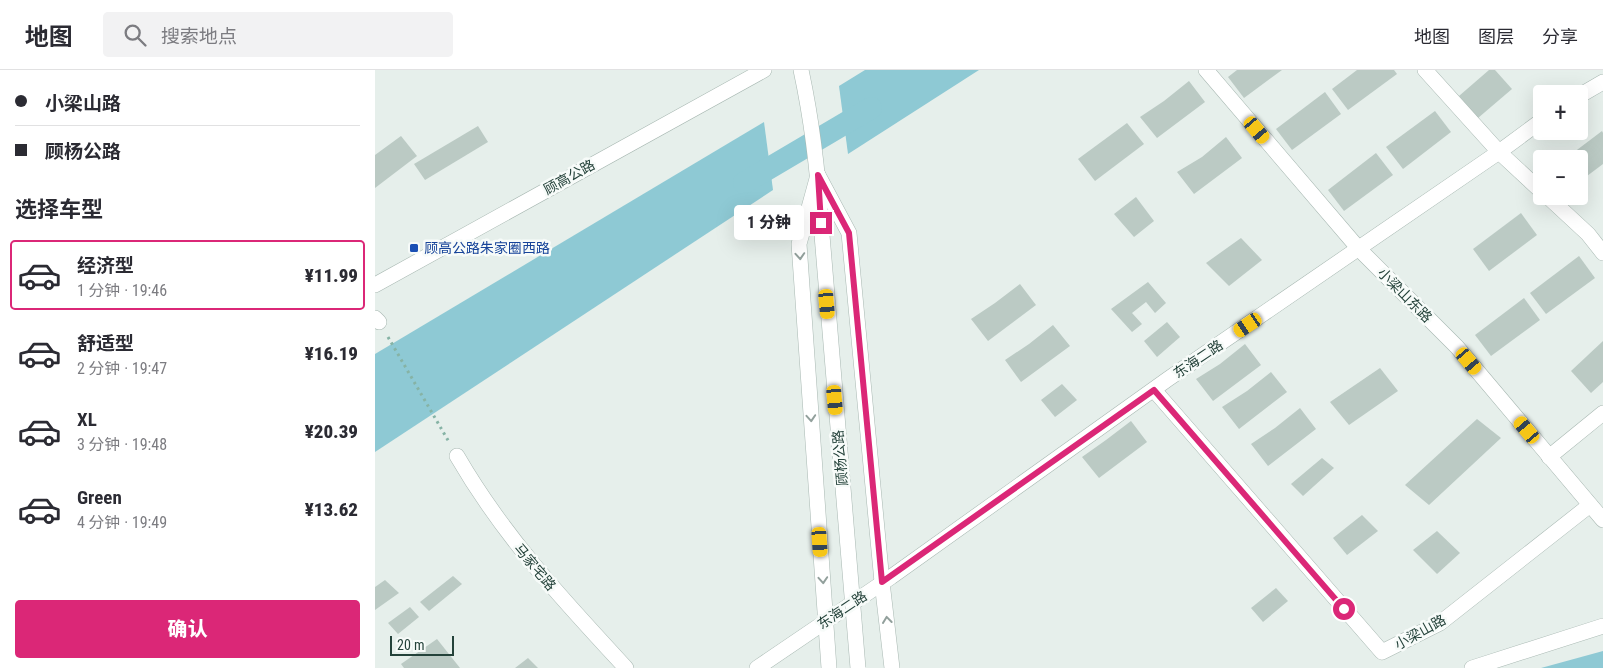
<!DOCTYPE html>
<html lang="zh">
<head>
<meta charset="utf-8">
<style>
	body { margin:0; font-family:"Roboto Condensed","Noto Sans SC",sans-serif; background:#f2f2f3; color:#2b2b33; height:100vh; display:flex; flex-direction:column; font-size:19px; white-space:nowrap }
	* { box-sizing:border-box; margin:0 }
	p { font-size:16px; color:#7c7c81 }
	.icon { flex:none; width:28px; height:28px; fill:none; stroke:currentColor; stroke-width:2; stroke-linecap:round; stroke-linejoin:round }
	.map { position:relative; flex:1; overflow:hidden }
	.details { display:flex; flex-direction:column; background:#fff; width:375px }
	.details>* { flex:none }
	.top-card { display:grid; align-content:center; height:110px; padding:0 15px; background:#fff }
	.fabs { position:absolute; left:1158px; top:15px; display:grid; gap:10px }
	.fabs a { display:grid; place-items:center; width:55px; height:55px; border-radius:5px; background:#fff; box-shadow:0 5px 20px #0002; font-size:25px }
	.scale { position:absolute; left:15px; bottom:12px; width:64px; box-sizing:border-box; padding-left:5px; border:2px solid #24423a; border-top:0; font-size:14px; line-height:18px; white-space:nowrap; color:#24423a; -webkit-text-stroke:4px #f7fbf9; paint-order:stroke }
	.end { position:absolute; width:22px; height:22px; margin:-11px; border:6px solid #db2777; background:#fff; box-shadow:0 0 0 2px #fff }
	.from { border-radius:50% }
	.bubble { position:absolute; height:35px; border-radius:5px; background:#fff; box-shadow:0 5px 20px #0002; font-size:16px; font-weight:800; line-height:35px; text-align:center }
	.car { position:absolute; width:15px; height:30px; margin:-15px -8px; border-radius:6px; box-shadow:0 0 4px 1px #0007; background:linear-gradient(#f5c518 24%,#345 0 40%,#f5c518 0 76%,#345 0 86%,#f5c518 0) }
	.top-card b { display:flex; align-items:center; gap:18px; height:48px; font-size:19px }
	.top-card b+b { border-top:1px solid #e1e1e2 }
	.top-card i { width:12px; height:12px; background:#2b2b33 }
	ul { padding:0; list-style:none }
	li { display:flex; align-items:center; gap:15px; height:70px; margin:0 10px 8px; padding:0 5px; border:2px solid transparent; border-radius:5px }
	li div { flex:1 }
	li b { display:block; font-size:19px }
	li em { font-style:normal; font-weight:800 }
	li.selected { border-color:#db2777 }
	li>.icon { width:45px; height:45px; stroke-width:1.5 }
	h2 { padding:0 15px; font-size:22px; line-height:60px }
	.button { display:flex; gap:10px; margin-top:auto; padding:10px 15px }
	.button a { flex:1; height:58px; border-radius:5px; background:#db2777; color:#fff; font-size:20px; font-weight:800; line-height:58px; text-align:center }
	header { display:flex; align-items:center; gap:30px; box-sizing:border-box; height:70px; padding:0 25px; background:#fff; border-bottom:1px solid #e1e1e2 }
	header strong { font-size:24px }
	nav { display:flex; gap:28px; margin-inline-start:auto; font-size:18px }
	.search { width:350px; height:45px; background:#f2f2f3; display:flex; align-items:center; gap:12px; box-sizing:border-box; padding:0 18px; border-radius:5px; color:#7c7c81; font-size:19px }
	main { display:flex; flex:1; min-height:0 }
	.map>svg:first-child { display:block }
	.water { fill:#8ec9d4 }
	.lines { fill:none; stroke-linecap:round; stroke-linejoin:round }
	.canal { stroke:#8ec9d4; stroke-width:22 }
	.building { fill:#bbcac4 }
	.minor-casing { stroke:#a8b8b2; stroke-width:16 }
	.path { stroke:#86b3a5; stroke-width:3; stroke-dasharray:2.5 4; stroke-linecap:butt }
	.minor { stroke:#fff; stroke-width:15 }
	.minor-bridge-casing { stroke:#a8b8b2; stroke-width:16; stroke-linecap:butt }
	.minor-bridge { stroke:#fff; stroke-width:15 }
	.oneway { stroke:#92a09c }
	.route { stroke:#db2777; stroke-width:6 }
	.transit-dot { fill:#1a4fb4; stroke:#f7fbf9; stroke-width:2 }
	.labels { text-anchor:middle; stroke-width:5; stroke-linejoin:round; paint-order:stroke }
	.street-label { font-size:14px; fill:#24423a; stroke:#f7fbf9 }
	.transit-label { font-size:14px; fill:#164399; stroke:#f7fbf9; text-anchor:start }
</style>
</head>
<body>
<header>
<strong>地图</strong>
<div class="search"><svg class="icon" aria-label="search" viewBox="0 0 24 24"><circle cx="10" cy="10" r="6"/><path d="M15 15l6 6"/></svg>搜索地点</div>
<nav><a>地图</a><a>图层</a><a>分享</a></nav>
</header>
<main>
<section class="details">
<div class="top-card">
<b><i class="from"></i>小梁山路</b>
<b><i></i>顾杨公路</b>
</div>
<h2>选择车型</h2>
<ul>
<li class="selected"><svg class="icon" aria-label="car" viewBox="0 0 24 24"><path d="M5 17H2v-5l4-1 3-4h7l3 4 3 1v5h-3M9 17h6M6 11h13"/><circle cx="7" cy="17" r="2"/><circle cx="17" cy="17" r="2"/></svg><div><b>经济型</b><p>1 分钟 · 19:46</p></div><em>¥11.99</em></li>
<li><svg class="icon" aria-label="car" viewBox="0 0 24 24"><path d="M5 17H2v-5l4-1 3-4h7l3 4 3 1v5h-3M9 17h6M6 11h13"/><circle cx="7" cy="17" r="2"/><circle cx="17" cy="17" r="2"/></svg><div><b>舒适型</b><p>2 分钟 · 19:47</p></div><em>¥16.19</em></li>
<li><svg class="icon" aria-label="car" viewBox="0 0 24 24"><path d="M5 17H2v-5l4-1 3-4h7l3 4 3 1v5h-3M9 17h6M6 11h13"/><circle cx="7" cy="17" r="2"/><circle cx="17" cy="17" r="2"/></svg><div><b>XL</b><p>3 分钟 · 19:48</p></div><em>¥20.39</em></li>
<li><svg class="icon" aria-label="car" viewBox="0 0 24 24"><path d="M5 17H2v-5l4-1 3-4h7l3 4 3 1v5h-3M9 17h6M6 11h13"/><circle cx="7" cy="17" r="2"/><circle cx="17" cy="17" r="2"/></svg><div><b>Green</b><p>4 分钟 · 19:49</p></div><em>¥13.62</em></li>
</ul>
<div class="button"><a>确认</a></div>
</section>
<div class="map">
<svg width="1228" height="598" viewBox="0 0 1228 598">
	<rect width="100%" height="100%" fill="#e6efeb"/>
	<!-- water -->
	<g class="water">
		<polygon points="490,0 604,0 473,84 464,16"/>
		<polygon points="389,52 398,120 0,382 0,284"/>
		<polygon points="1228,581 1228,598 1166,598"/>
	</g>
	<g class="lines">
		<!-- canal -->
		<polyline class="canal" points="369,113 496,38"/>
	</g>
	<!-- building -->
	<g class="building">
		<polygon points="862,0 907,0 869,28 853,7"/>
		<polygon points="982,0 1019,0 1022,4 973,40 957,19"/>
		<polygon points="1114,0 1120,0 1137,19 1103,48 1084,26"/>
		<polygon points="814,11 830,32 782,68 765,47 789,31"/>
		<polygon points="950,22 966,44 917,80 901,59"/>
		<polygon points="1060,41 1076,62 1028,99 1011,77"/>
		<polygon points="752,53 769,74 720,111 703,89"/>
		<polygon points="103,56 113,72 50,110 39,94"/>
		<polygon points="1227,61 1228,63 1228,94 1204,112 1204,89 1190,89"/>
		<polygon points="26,66 42,86 0,118 0,85"/>
		<polygon points="851,67 867,88 819,124 802,102 827,87"/>
		<polygon points="1001,83 1018,105 969,141 953,120"/>
		<polygon points="761,127 779,151 759,167 739,144"/>
		<polygon points="1146,143 1162,165 1114,201 1098,179"/>
		<polygon points="866,168 887,190 854,216 831,193"/>
		<polygon points="1204,186 1220,208 1171,244 1155,223"/>
		<polygon points="773,212 791,233 780,243 771,232 757,243 767,254 757,262 736,239"/>
		<polygon points="645,214 661,235 613,271 596,249 620,233"/>
		<polygon points="1149,228 1165,250 1116,286 1100,265"/>
		<polygon points="792,252 805,267 782,287 769,271"/>
		<polygon points="678,255 695,276 646,312 630,290 654,274"/>
		<polygon points="1228,271 1228,312 1216,323 1196,301"/>
		<polygon points="870,274 886,295 838,331 821,309 845,294"/>
		<polygon points="1005,298 1023,321 974,355 955,332"/>
		<polygon points="896,302 912,322 864,359 847,337 872,321"/>
		<polygon points="687,314 702,330 680,347 666,330"/>
		<polygon points="925,338 941,359 893,396 876,374 900,358"/>
		<polygon points="1102,349 1126,368 1054,435 1030,415"/>
		<polygon points="756,351 772,372 724,408 707,387 731,370"/>
		<polygon points="947,388 959,398 928,426 916,414"/>
		<polygon points="987,445 1003,461 972,485 958,468"/>
		<polygon points="1062,461 1085,483 1062,504 1038,480"/>
		<polygon points="78,506 87,514 54,541 45,532"/>
		<polygon points="10,510 24,523 0,540 0,517"/>
		<polygon points="901,518 913,531 888,552 876,538"/>
		<polygon points="35,537 44,547 23,564 13,553"/>
		<polygon points="62,569 85,598 29,598 26,594"/>
		<polygon points="153,588 163,598 140,598"/>
	</g>
	<g class="lines">
		<!-- minor casing -->
		<g class="minor-casing">
			<g id="minor">
				<path d="M426 0C437 51 443 102 446 153"/>
				<polyline points="831,0 984,179 1082,277 1228,450"/>
				<polyline points="1050,0 1124,82 1166,121"/>
				<polyline points="1204,26 1228,12"/>
				<polyline points="443,105 474,163 507,512 517,598"/>
				<polyline points="443,105 424,174 454,598"/>
				<polyline points="1172,126 1213,164 1228,183"/>
				<polyline points="0,215 389,0"/>
				<polyline points="0,248 4,252"/>
				<polyline points="779,320 1007,582 1065,553 1215,435"/>
				<path d="M82 386C129 467 188 530 251 598"/>
				<polyline points="1174,387 1228,343"/>
				<polyline points="382,598 516,507 793,309 1124,82 1166,51"/>
				<polyline points="1097,598 1228,556"/>
			</g>
		</g>
		<!-- path -->
		<polyline class="path" points="13,267 74,372"/>
		<!-- minor -->
		<use href="#minor" class="minor"/>
		<!-- minor-bridge casing -->
		<g class="minor-bridge-casing">
			<polyline id="minor-bridge" points="446,153 483,598"/>
		</g>
		<!-- minor-bridge -->
		<use href="#minor-bridge" class="minor-bridge"/>
	</g>
	<!-- one-way arrows -->
	<defs><path id="oneway-chevron" d="M-2-3.5L2.5 0L-2 3.5" fill="none" stroke-width="1.6" stroke-linecap="round" stroke-linejoin="round" transform="scale(1.25)"/></defs>
	<g class="oneway">
		<use href="#oneway-chevron" transform="translate(425 186) rotate(86)"/>
		<use href="#oneway-chevron" transform="translate(436 348) rotate(86)"/>
		<use href="#oneway-chevron" transform="translate(448 510) rotate(86)"/>
		<use href="#oneway-chevron" transform="translate(512 550) rotate(-97)"/>
	</g>
	<g class="lines">
		<!-- route -->
		<polyline class="route" points="446,153 443,105 474,163 507,512 779,320 969,539"/>
	</g>
	<!-- markers -->
	<rect class="transit-dot" x="34" y="173" width="10" height="10" rx="2.5"/>
	<g class="labels">
		<!-- street labels -->
		<g class="street-label">
			<text transform="translate(194 107) rotate(-29)" y="5">顾高公路</text>
			<text transform="translate(1030 225) rotate(45)" y="5">小梁山东路</text>
			<text transform="translate(823 289) rotate(-34)" y="5">东海二路</text>
			<text transform="translate(465 388) rotate(-95)" y="5">顾杨公路</text>
			<text transform="translate(160 497) rotate(50)" y="5">马家宅路</text>
			<text transform="translate(467 540) rotate(-34)" y="5">东海二路</text>
			<text transform="translate(1045 562) rotate(-29)" y="5">小梁山路</text>
		</g>
		<!-- transit labels -->
		<g class="transit-label">
			<text x="49" y="183">顾高公路朱家圈西路</text>
		</g>
	</g>
</svg>
<div class="fabs">
<a>+</a>
<a>−</a>
</div>
<div class="scale">20 m</div>
<i class="end from" style="left:969px;top:539px"></i>
<i class="end" style="left:446px;top:153px"></i>
<div class="bubble" style="left:359px;top:135px;width:70px">1 分钟</div>
<i class="car" style="left:882px;top:60px;rotate:140deg"></i>
<i class="car" style="left:452px;top:234px;rotate:175deg"></i>
<i class="car" style="left:873px;top:255px;rotate:236deg"></i>
<i class="car" style="left:1094px;top:291px;rotate:140deg"></i>
<i class="car" style="left:460px;top:330px;rotate:175deg"></i>
<i class="car" style="left:1152px;top:360px;rotate:320deg"></i>
<i class="car" style="left:445px;top:472px;rotate:176deg"></i>
</div>
</main>
</body>
</html>
